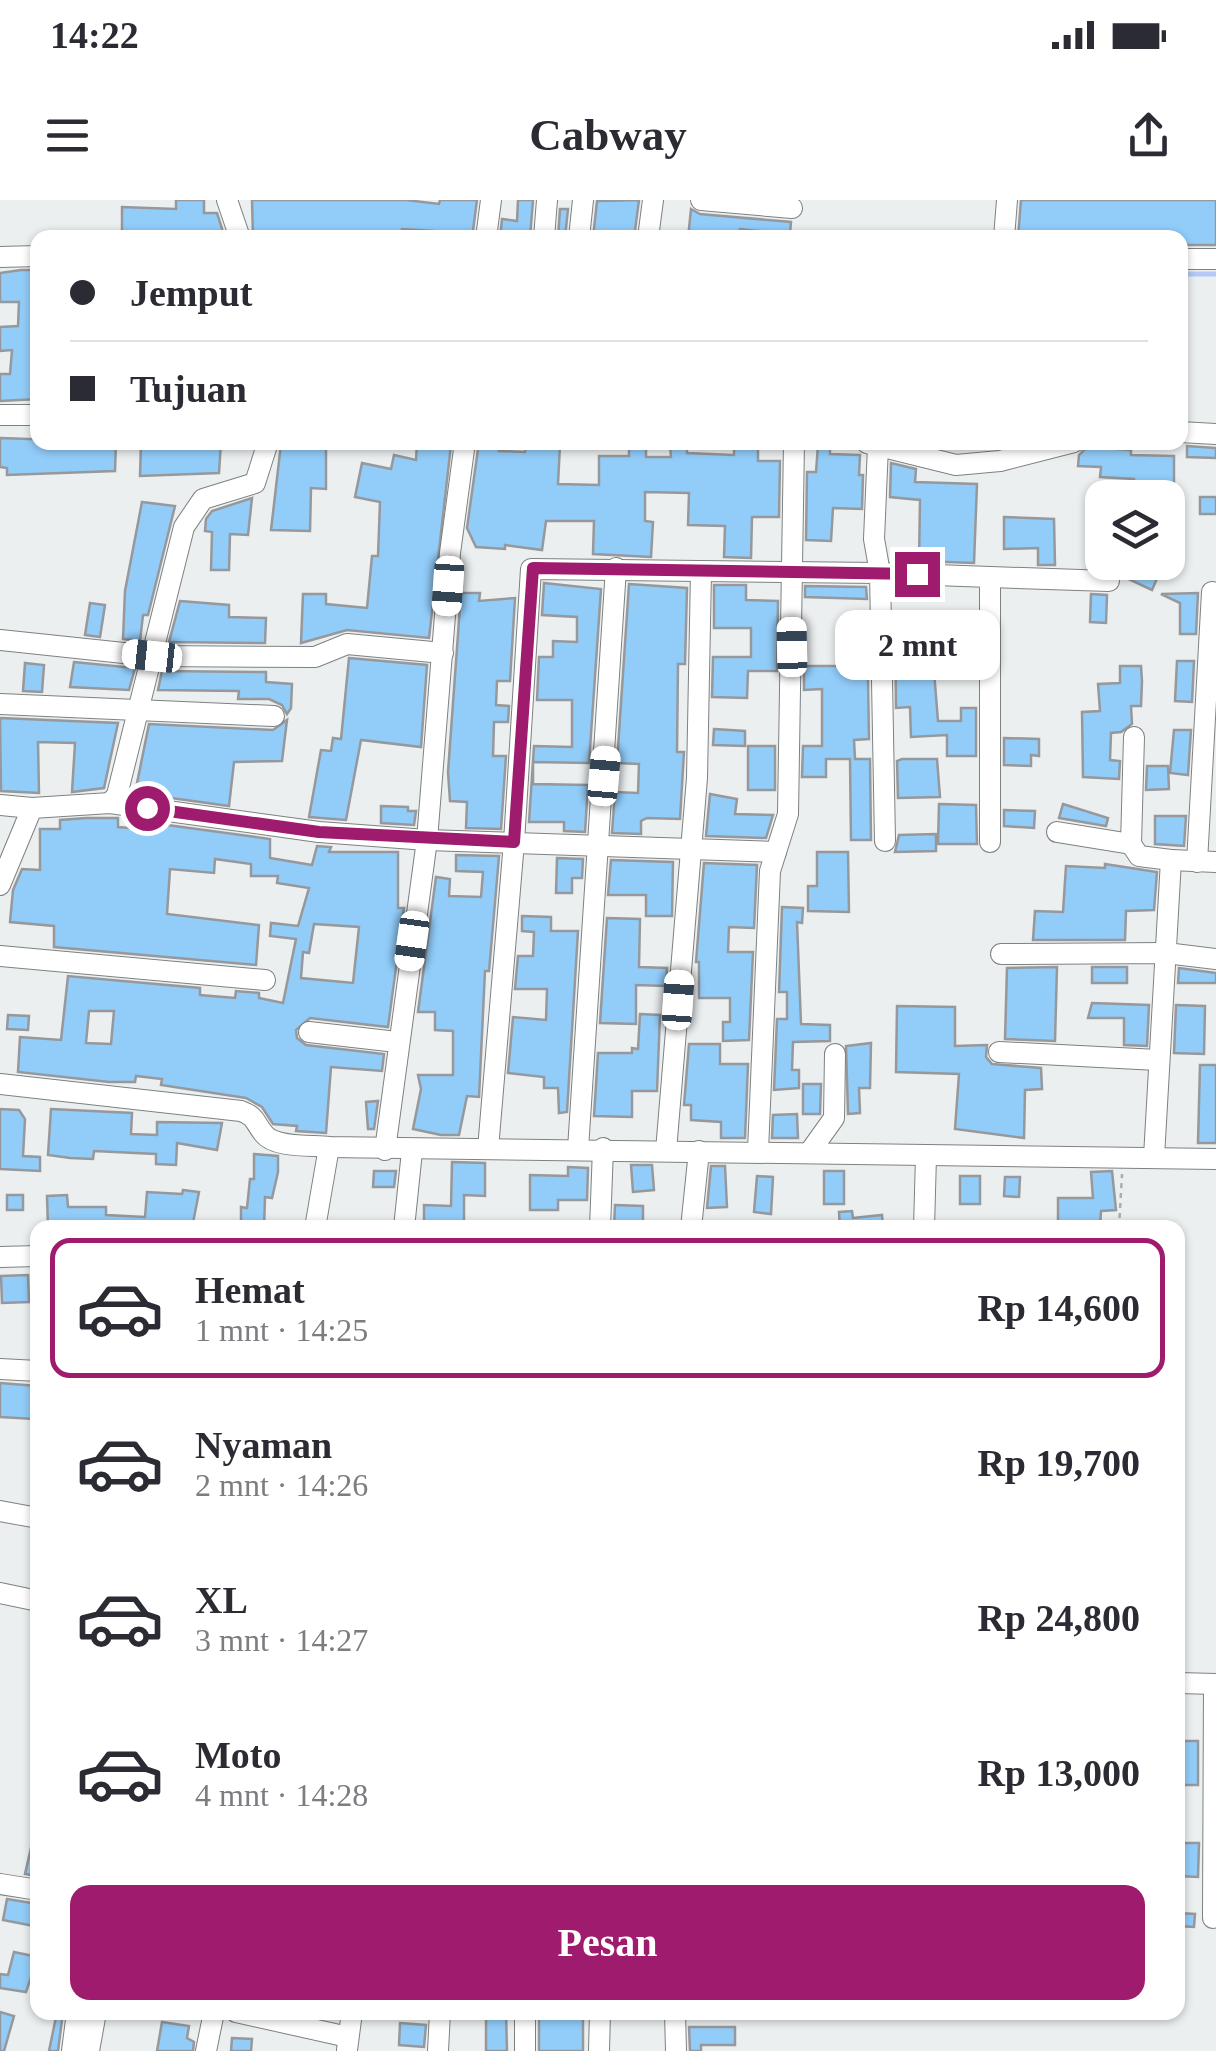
<!DOCTYPE html>
<html lang="id">
<head>
<meta charset="utf-8">
<style>
	body { margin:0; font-family:Georgia,serif; background:#f2f2f3; color:#2b2b33; height:100vh; display:flex; flex-direction:column; font-size:38px; white-space:nowrap }
	* { box-sizing:border-box; margin:0 }
	p { font-size:32px; color:#7c7c81 }
	.icon { flex:none; width:55px; height:55px; fill:none; stroke:currentColor; stroke-width:2; stroke-linecap:round; stroke-linejoin:round }
	.map { position:relative; flex:1; overflow:hidden }
	.sheet { position:absolute; left:30px; top:1020px; width:1155px; height:800px; display:flex; flex-direction:column; background:#fff; border-radius:20px; box-shadow:0 2px 8px #0004 }
	.sheet>* { flex:none }
	.hud { position:absolute; left:30px; top:30px; width:1158px; height:220px; border-radius:20px; box-shadow:0 2px 8px #0004; display:grid; align-content:center; height:220px; padding:0 40px; background:#fff }
	.fabs { position:absolute; left:1085px; top:280px; display:grid; gap:20px }
	.fabs a { display:grid; place-items:center; width:100px; height:100px; border-radius:20px; background:#fff; box-shadow:0 2px 8px #0004; font-size:50px }
	.end { position:absolute; width:45px; height:45px; margin:-22px; border:12px solid #9e1b6d; background:#fff; box-shadow:0 0 0 5px #fff }
	.from { border-radius:50% }
	.bubble { position:absolute; height:70px; border-radius:20px; background:#fff; box-shadow:0 2px 8px #0004; font-size:32px; font-weight:800; line-height:70px; text-align:center }
	.car { position:absolute; width:30px; height:60px; margin:-30px -15px; border-radius:12px; box-shadow:0 0 8px 2px #0007; background:linear-gradient(#fff 24%,#345 0 40%,#fff 0 76%,#345 0 86%,#fff 0) }
	.hud b { display:flex; align-items:center; gap:35px; height:95px; font-size:38px }
	.hud b+b { border-top:2px solid #e1e1e2 }
	.hud i { width:25px; height:25px; background:#2b2b33 }
	ul { padding:18px 0 0; list-style:none }
	li { display:flex; align-items:center; gap:30px; height:140px; margin:0 20px 15px; padding:0 20px; border:5px solid transparent; border-radius:20px }
	li div { flex:1 }
	li b { display:block; font-size:38px }
	li em { font-style:normal; font-weight:800 }
	li.selected { border-color:#9e1b6d }
	li>.icon { width:90px; height:90px; stroke-width:1.5 }
	.action { display:flex; gap:20px; margin-top:auto; padding:20px 40px }
	.action a { flex:1; height:115px; border-radius:20px; background:#9e1b6d; color:#fff; font-size:40px; font-weight:800; line-height:115px; text-align:center }
	.status { display:flex; justify-content:space-between; align-items:center; height:70px; padding:0 50px; background:#fff; direction:ltr }
	.status svg { height:28px; fill:currentColor }
	header { display:flex; justify-content:space-between; align-items:center; height:130px; padding:0 40px; background:#fff; font-size:45px; font-weight:800 }
	.map>svg:first-child { display:block }
	.lines { fill:none; stroke-linecap:round; stroke-linejoin:round }
	.stream { stroke:#b5c8f7; stroke-width:5 }
	.building { fill:#92cdfa; stroke:#96989b; stroke-width:2.5; fill-rule:evenodd }
	.minor-casing { stroke:#7d8182; stroke-width:22 }
	.path { stroke:#abaeaf; stroke-width:2.5; stroke-dasharray:5 5; stroke-linecap:butt }
	.minor { stroke:#fff; stroke-width:20 }
	.route { stroke:#9e1b6d; stroke-width:12 }
</style>
</head>
<body>
<div class="status"><b>14:22</b><svg viewBox="0 0 49 12"><path d="M0 12V9h3v3zM5 12V6h3v6zM10 12V3h3v9zM15 12V0h3v12zM26 1h20v11H26zM47 4h2v5h-2z"/></svg></div>
<header><svg class="icon" aria-label="menu" viewBox="0 0 24 24"><path d="M4 6h16M4 12h16M4 18h16"/></svg>Cabway<svg class="icon" aria-label="share" viewBox="0 0 24 24"><path d="M12 15V3M7 8l5-5 5 5M5 13v7h14v-7"/></svg></header>
<div class="map">
<svg width="1216" height="1851" viewBox="0 0 1216 1851">
	<rect width="100%" height="100%" fill="#ebeff0"/>
	<g class="lines">
		<!-- stream -->
		<polyline class="stream" points="1180,74 1216,74"/>
	</g>
	<!-- building -->
	<g class="building">
		<polygon points="176,0 204,0 204,13 217,13 224,35 122,38 122,7 176,9"/>
		<polygon points="252,0 406,0 439,4 440,0 477,0 472,38 433,38 433,31 402,29 401,38 253,38"/>
		<polygon points="518,0 533,0 530,38 500,38 502,19 517,21"/>
		<polygon points="639,0 634,38 593,38 597,1"/>
		<polygon points="1021,0 1216,0 1216,45 1180,45 1180,38 1018,38"/>
		<polygon points="560,9 568,9 565,38 558,38"/>
		<polygon points="691,9 700,14 791,22 790,34 740,29 738,38 688,38"/>
		<polygon points="21,70 38,70 38,199 0,201 0,174 10,174 12,150 0,151 0,127 18,126 19,102 0,102 0,73"/>
		<polygon points="0,238 116,242 115,271 7,275 7,268 0,267"/>
		<polygon points="141,242 221,242 219,273 140,276"/>
		<polygon points="417,242 451,245 429,438 347,430 301,443 303,394 326,394 326,404 367,408 372,356 378,356 380,302 355,297 362,263 391,269 394,255 416,260"/>
		<polygon points="479,242 500,244 499,251 525,252 526,243 560,245 558,284 599,285 599,256 629,256 629,247 646,247 646,257 671,257 670,244 687,244 687,253 734,255 734,242 758,242 758,261 780,261 779,317 752,317 751,358 724,357 725,326 688,325 689,293 645,292 645,321 653,322 651,357 593,354 594,321 546,321 542,350 505,345 505,349 476,347 467,328"/>
		<polygon points="281,244 326,246 326,289 311,288 310,331 271,330"/>
		<polygon points="818,245 830,245 830,254 860,255 859,275 863,275 862,309 833,308 831,341 806,340 807,272 816,272"/>
		<polygon points="1187,246 1216,248 1216,258 1187,257"/>
		<polygon points="1087,247 1131,250 1131,255 1174,256 1174,298 1154,298 1154,289 1134,290 1134,279 1100,277 1101,267 1078,266 1079,255"/>
		<polygon points="891,263 916,269 915,282 977,284 974,363 919,361 920,300 890,297"/>
		<rect x="1200" y="297" width="16" height="17"/>
		<polygon points="252,298 248,335 230,334 229,370 211,370 212,332 205,331 206,319 212,311"/>
		<polygon points="142,302 175,306 148,415 143,415 140,441 123,439 125,391"/>
		<polygon points="1004,317 1054,319 1055,365 1038,365 1038,348 1004,349"/>
		<polygon points="1122,362 1164,362 1152,390 1122,376"/>
		<polygon points="544,383 601,389 589,563 533,562 533,584 588,585 585,632 564,631 564,622 529,622 534,546 572,547 572,500 537,500 539,457 553,457 553,441 577,442 577,417 542,415"/>
		<polygon points="629,384 687,388 685,464 678,464 677,552 684,552 680,619 647,618 641,621 641,634 612,633 615,592 638,593 639,564 617,563"/>
		<polygon points="714,385 746,385 746,400 778,401 777,471 748,471 747,498 712,497 713,457 751,457 751,428 714,428"/>
		<polygon points="805,386 866,387 867,399 805,397"/>
		<polygon points="894,387 933,389 932,400 894,399"/>
		<polygon points="461,393 480,393 479,401 515,398 510,481 497,481 496,505 509,506 508,522 494,522 493,556 506,556 501,629 466,628 467,602 450,601 448,572"/>
		<polygon points="1198,393 1196,434 1180,434 1180,403 1161,394"/>
		<polygon points="1091,394 1107,395 1106,423 1090,422"/>
		<polygon points="180,401 229,405 229,417 266,418 265,443 169,442"/>
		<polygon points="90,403 105,405 100,437 85,435"/>
		<polygon points="895,421 930,421 938,521 961,521 961,508 976,508 976,556 947,556 947,535 911,537 910,507 896,508"/>
		<polygon points="843,422 867,422 869,539 854,540 855,559 870,559 871,640 851,640 850,559 826,559 826,577 802,577 803,546 822,546 822,489 804,490 804,466 843,466"/>
		<polygon points="349,458 427,465 421,547 361,540 346,620 309,617 321,550 331,551 333,538 341,539"/>
		<polygon points="1177,461 1194,461 1192,502 1175,501"/>
		<polygon points="74,462 135,468 129,490 70,487"/>
		<polygon points="25,463 44,465 42,492 23,491"/>
		<polygon points="1120,466 1141,466 1142,481 1141,506 1131,506 1132,524 1121,532 1111,533 1110,560 1120,561 1119,579 1083,577 1082,512 1100,511 1098,484 1120,483"/>
		<polygon points="162,471 266,472 266,482 292,484 291,508 287,514 282,505 269,499 238,499 239,491 158,490"/>
		<polygon points="0,518 118,523 104,588 72,592 75,543 38,542 39,593 1,591"/>
		<polygon points="287,520 282,561 234,562 229,606 135,593 149,524 273,530"/>
		<polygon points="714,529 745,531 745,546 713,545"/>
		<polygon points="1174,530 1191,530 1188,575 1170,573"/>
		<polygon points="1004,538 1039,539 1039,556 1031,555 1031,566 1004,565"/>
		<rect x="748" y="546" width="27" height="44"/>
		<polygon points="902,559 937,559 940,597 898,598 897,561"/>
		<polygon points="1147,566 1168,566 1169,589 1146,590"/>
		<polygon points="710,594 737,599 735,614 773,615 766,638 706,636"/>
		<polygon points="939,604 976,605 977,644 938,644"/>
		<polygon points="1063,604 1108,618 1106,626 1059,618"/>
		<polygon points="381,606 408,607 408,611 416,611 414,625 381,623"/>
		<polygon points="1004,610 1035,611 1034,628 1004,626"/>
		<polygon points="1155,616 1186,616 1184,646 1155,644"/>
		<path d="M86 618H118V627L129 628 130 620 270 639V658L312 665 317 646 331 647 329 652H398V708H404L388 827 310 818 296 830 297 838 306 845 384 854 382 871 331 867 326 933 296 931 297 926 273 924 262 907 246 898 161 885 162 879 136 876 135 882H109L18 872 20 837 61 840 68 776 200 788V795L235 798 236 791 259 793V798L283 803 296 739 270 736 271 723 298 726 309 688 277 683 278 676H251V664L215 659 214 673 170 669 167 714 259 725 256 765 54 747V726L10 722 13 690 22 669 40 670V629H60V620ZM314 724 359 727 353 783 301 778 303 752 309 753ZM89 811H114L111 844 86 843Z"/>
		<polygon points="936,634 936,651 895,652 899,635"/>
		<polygon points="817,652 848,652 849,712 808,711 808,686 817,686"/>
		<polygon points="456,655 499,656 489,771 485,771 479,897 467,896 459,935 441,935 413,929 421,889 418,875 453,875 453,831 435,830 435,812 418,812 436,677 450,679 449,696 481,697 483,672 456,671"/>
		<polygon points="557,658 583,659 582,678 572,678 572,693 556,693"/>
		<polygon points="611,660 673,662 672,716 646,716 646,695 608,695"/>
		<polygon points="704,663 757,665 754,728 729,727 728,752 753,752 749,840 723,841 723,822 730,822 730,798 699,798 699,762 696,762"/>
		<polygon points="1105,664 1157,672 1154,710 1126,711 1125,740 1033,740 1035,711 1063,712 1066,666 1105,668"/>
		<polygon points="782,707 803,708 802,723 797,722 801,824 830,825 830,841 793,842 792,870 799,870 799,888 774,890 777,819 787,819 787,792 779,792"/>
		<polygon points="522,716 551,717 551,731 578,731 567,912 559,913 558,888 544,888 544,877 508,873 513,817 546,820 547,789 515,789 518,756 533,756 534,732 522,731"/>
		<polygon points="607,718 640,719 639,767 667,768 666,786 636,785 636,824 600,823"/>
		<polygon points="1057,767 1055,841 1005,839 1007,768"/>
		<rect x="1092" y="767" width="35" height="16"/>
		<polygon points="1179,768 1216,773 1216,783 1178,783"/>
		<polygon points="1092,803 1149,805 1147,846 1124,845 1124,818 1088,818"/>
		<polygon points="1176,805 1205,806 1204,854 1174,853"/>
		<polygon points="897,806 955,807 955,846 987,845 986,857 992,864 1041,868 1042,889 1025,890 1024,938 955,929 959,874 896,872"/>
		<polygon points="640,814 660,815 657,891 632,891 632,917 594,916 598,853 632,853 632,848 638,849"/>
		<polygon points="8,815 29,816 28,830 7,829"/>
		<polygon points="871,843 870,888 859,888 860,913 848,914 846,846"/>
		<polygon points="689,844 720,844 720,864 748,864 745,938 721,938 721,922 691,920 691,905 684,905"/>
		<polygon points="1200,865 1216,865 1216,943 1198,943"/>
		<polygon points="803,884 821,884 820,914 803,914"/>
		<polygon points="378,901 374,929 368,929 366,902"/>
		<polygon points="0,909 19,910 25,919 23,956 40,957 40,971 0,969"/>
		<polygon points="51,909 132,913 131,934 157,935 157,922 222,923 217,950 177,943 176,965 156,964 156,954 94,951 93,959 70,958 48,955"/>
		<polygon points="797,914 798,938 772,938 773,915"/>
		<polygon points="254,954 278,956 278,972 272,998 265,997 264,1028 241,1028 241,1007 247,1008 250,979 254,979"/>
		<polygon points="452,962 485,963 485,996 464,995 464,1022 424,1021 424,1005 451,1006"/>
		<polygon points="631,965 652,965 654,990 633,992"/>
		<polygon points="711,966 725,966 727,1007 707,1008"/>
		<polygon points="568,967 588,968 587,1000 558,1000 558,1010 530,1010 530,975 568,976"/>
		<polygon points="374,971 396,971 394,987 373,987"/>
		<rect x="824" y="971" width="20" height="33"/>
		<polygon points="1112,971 1116,1010 1101,1011 1100,1028 1058,1026 1058,998 1093,998 1091,972"/>
		<polygon points="757,976 773,977 771,1014 754,1012"/>
		<rect x="960" y="976" width="20" height="28"/>
		<polygon points="1005,977 1020,977 1019,997 1004,996"/>
		<polygon points="183,990 199,992 192,1028 48,1028 47,996 67,995 68,1007 106,1007 106,1015 145,1017 147,992 182,994"/>
		<rect x="7" y="995" width="16" height="15"/>
		<polygon points="615,1005 643,1006 643,1027 614,1028"/>
		<polygon points="852,1011 853,1018 882,1015 883,1028 840,1028 839,1012"/>
		<polygon points="28,1075 29,1102 2,1103 1,1076"/>
		<polygon points="0,1183 37,1186 34,1219 0,1217"/>
		<rect x="1178" y="1541" width="20" height="44"/>
		<polygon points="33,1639 38,1640 38,1676 25,1674"/>
		<polygon points="1178,1643 1199,1643 1198,1677 1178,1676"/>
		<polygon points="7,1699 38,1704 34,1726 3,1720"/>
		<polygon points="1178,1713 1195,1714 1194,1727 1178,1726"/>
		<polygon points="14,1752 38,1757 26,1792 0,1788 0,1774 8,1775"/>
		<polygon points="0,1812 14,1816 4,1851 0,1851"/>
		<polygon points="57,1812 63,1812 58,1851 49,1851"/>
		<polygon points="486,1812 506,1812 507,1851 486,1851"/>
		<rect x="539" y="1812" width="44" height="39"/>
		<polygon points="162,1822 189,1826 187,1838 194,1842 193,1851 157,1851"/>
		<polygon points="400,1823 426,1825 424,1847 399,1845"/>
		<polygon points="689,1827 735,1827 735,1845 701,1845 701,1851 690,1851"/>
		<polygon points="232,1838 252,1839 251,1851 231,1851"/>
	</g>
	<g class="lines">
		<!-- minor casing -->
		<g class="minor-casing">
			<g id="minor">
				<polyline points="227,0 240,38"/>
				<polyline points="701,0 792,8"/>
				<polyline points="486,38 491,0"/>
				<polyline points="544,38 547,0"/>
				<polyline points="579,38 583,0"/>
				<polyline points="648,38 653,0"/>
				<polyline points="1004,38 1007,0"/>
				<polyline points="0,57 38,56"/>
				<polyline points="1180,59 1216,59"/>
				<polyline points="0,215 38,215"/>
				<polyline points="1180,232 1216,234"/>
				<polyline points="867,243 956,265 1000,261 1074,242"/>
				<polyline points="878,246 874,339 880,373 990,377 990,642"/>
				<polyline points="990,377 1109,381"/>
				<polyline points="0,440 152,456 315,457 347,444 443,453"/>
				<polyline points="0,504 274,516"/>
				<polyline points="1134,537 1131,644 1139,656 1171,660"/>
				<polyline points="110,603 117,595 184,327 203,299 255,283 268,242"/>
				<polyline points="0,605 32,608 110,603 319,632 427,640 776,652"/>
				<polyline points="1057,632 1131,644"/>
				<polyline points="1197,662 1212,392"/>
				<polyline points="0,685 32,608"/>
				<polyline points="1001,754 1166,753 1216,759"/>
				<polyline points="0,756 265,780"/>
				<polyline points="309,832 397,842"/>
				<polyline points="999,852 1158,860"/>
				<path d="M0 884 241 911C257 917 254 922 264 934 275 948 312 945 329 947L1216 959"/>
				<polyline points="488,949 514,642 531,369 880,373 885,641"/>
				<polyline points="578,949 616,368"/>
				<polyline points="385,950 427,640 450,353 465,242"/>
				<polyline points="666,951 697,578 701,372"/>
				<polyline points="758,951 770,671 788,614 794,242"/>
				<polyline points="809,953 834,918 835,854"/>
				<polyline points="1154,957 1171,660 1216,662"/>
				<polyline points="315,1028 329,947"/>
				<polyline points="404,1028 412,951"/>
				<polyline points="600,1028 603,948"/>
				<polyline points="691,1028 699,951"/>
				<polyline points="924,1028 926,956"/>
				<polyline points="0,1057 38,1056"/>
				<polyline points="0,1169 38,1171"/>
				<polyline points="0,1311 38,1318"/>
				<polyline points="0,1393 38,1401"/>
				<polyline points="1178,1483 1216,1484"/>
				<polyline points="0,1684 38,1690"/>
				<polyline points="1213,1718 1214,1484"/>
				<polyline points="236,1812 348,1837"/>
				<polyline points="525,1812 525,1851"/>
				<polyline points="675,1812 676,1851"/>
				<polyline points="347,1850 352,1812"/>
				<polyline points="72,1851 77,1812"/>
				<polyline points="89,1851 96,1812"/>
				<polyline points="206,1851 214,1812"/>
				<polyline points="438,1851 440,1812"/>
				<polyline points="599,1851 600,1812"/>
			</g>
		</g>
		<!-- path -->
		<polyline class="path" points="1119,1028 1122,974"/>
		<!-- minor -->
		<use href="#minor" class="minor"/>
	</g>
	<g class="lines">
		<!-- route -->
		<polyline class="route" points="147,608 319,632 514,642 533,368 917,374"/>
	</g>
</svg>
<div class="fabs">
<a><svg class="icon" aria-label="layers" viewBox="0 0 24 24"><path d="M12 4l9 5-9 5-9-5zM3 14l9 5 9-5"/></svg></a>
</div>
<i class="end from" style="left:147px;top:608px"></i>
<i class="end" style="left:917px;top:374px"></i>
<div class="bubble" style="left:835px;top:410px;width:165px">2 mnt</div>
<i class="car" style="left:448px;top:386px;rotate:184deg"></i>
<i class="car" style="left:792px;top:447px;rotate:359deg"></i>
<i class="car" style="left:152px;top:456px;rotate:276deg"></i>
<i class="car" style="left:604px;top:576px;rotate:5deg"></i>
<i class="car" style="left:412px;top:741px;rotate:188deg"></i>
<i class="car" style="left:678px;top:800px;rotate:4deg"></i>
<div class="hud">
<b><i class="from"></i>Jemput</b>
<b><i></i>Tujuan</b>
</div>
<section class="sheet">
<ul>
<li class="selected"><svg class="icon" aria-label="car" viewBox="0 0 24 24"><path d="M5 17H2v-5l4-1 3-4h7l3 4 3 1v5h-3M9 17h6M6 11h13"/><circle cx="7" cy="17" r="2"/><circle cx="17" cy="17" r="2"/></svg><div><b>Hemat</b><p>1 mnt · 14:25</p></div><em>Rp 14,600</em></li>
<li><svg class="icon" aria-label="car" viewBox="0 0 24 24"><path d="M5 17H2v-5l4-1 3-4h7l3 4 3 1v5h-3M9 17h6M6 11h13"/><circle cx="7" cy="17" r="2"/><circle cx="17" cy="17" r="2"/></svg><div><b>Nyaman</b><p>2 mnt · 14:26</p></div><em>Rp 19,700</em></li>
<li><svg class="icon" aria-label="car" viewBox="0 0 24 24"><path d="M5 17H2v-5l4-1 3-4h7l3 4 3 1v5h-3M9 17h6M6 11h13"/><circle cx="7" cy="17" r="2"/><circle cx="17" cy="17" r="2"/></svg><div><b>XL</b><p>3 mnt · 14:27</p></div><em>Rp 24,800</em></li>
<li><svg class="icon" aria-label="car" viewBox="0 0 24 24"><path d="M5 17H2v-5l4-1 3-4h7l3 4 3 1v5h-3M9 17h6M6 11h13"/><circle cx="7" cy="17" r="2"/><circle cx="17" cy="17" r="2"/></svg><div><b>Moto</b><p>4 mnt · 14:28</p></div><em>Rp 13,000</em></li>
</ul>
<div class="action"><a>Pesan</a></div>
</section>
</div>
</body>
</html>
